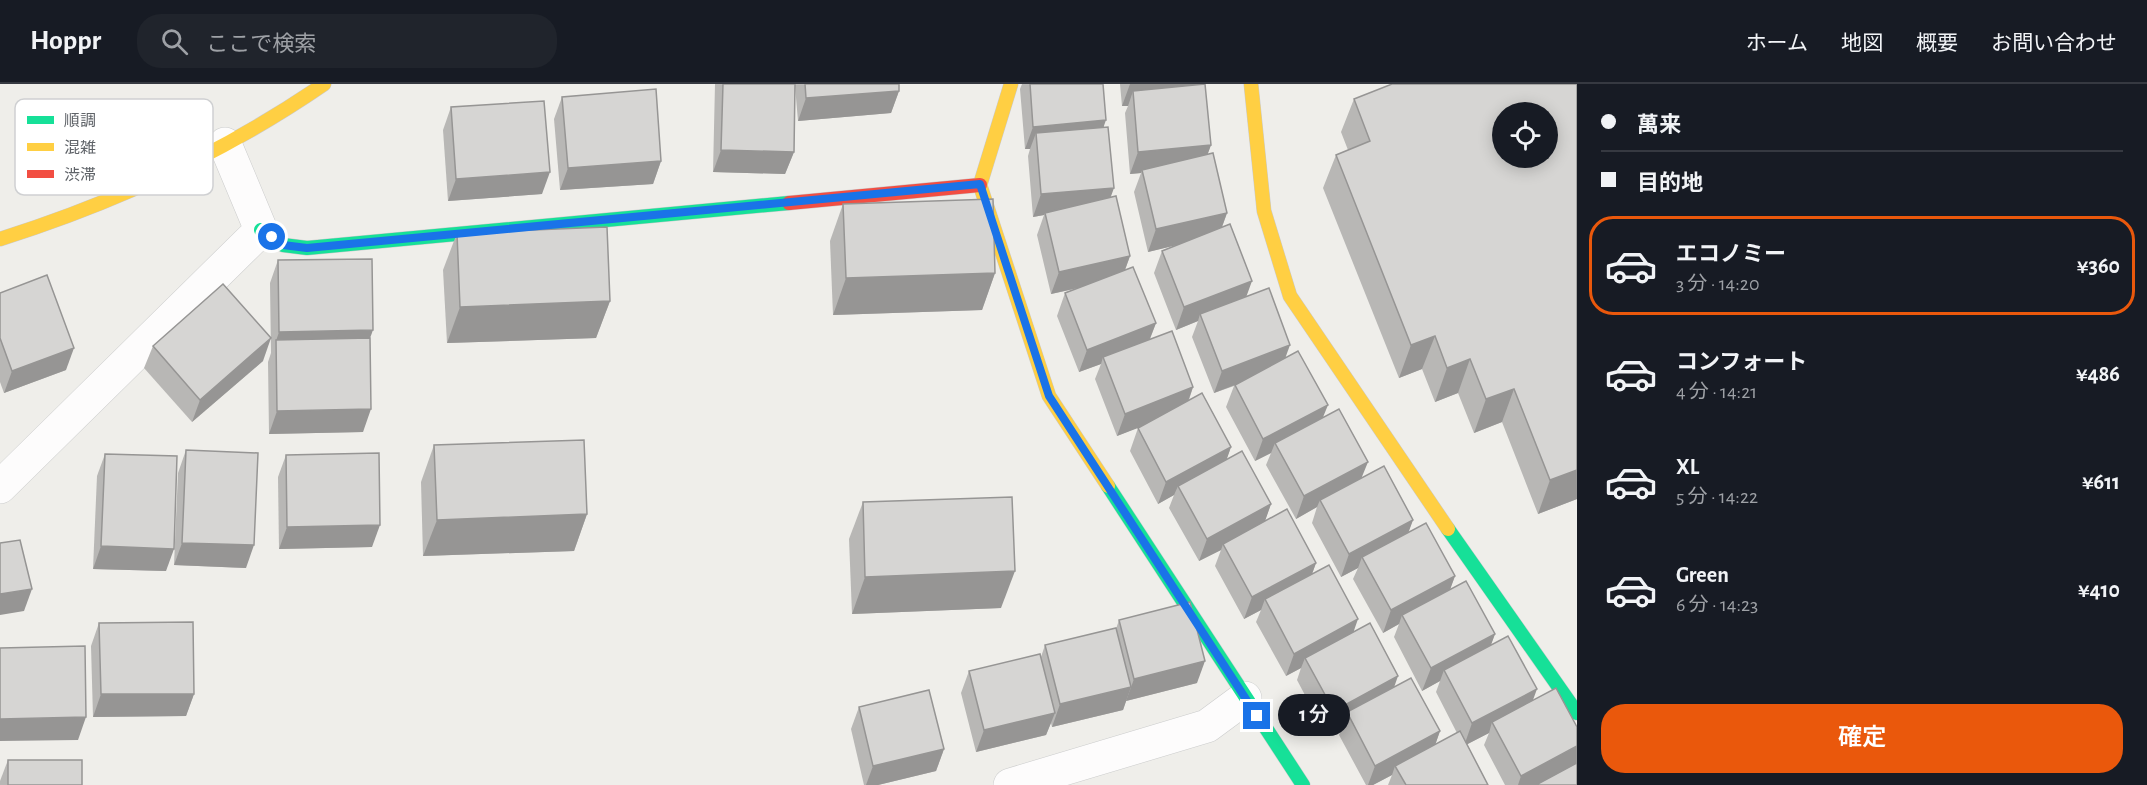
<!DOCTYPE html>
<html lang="ja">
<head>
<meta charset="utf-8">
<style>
	body { margin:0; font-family:"Alegreya Sans","Noto Sans JP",sans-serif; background:#20242c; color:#f1f3f6; height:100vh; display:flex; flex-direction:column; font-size:22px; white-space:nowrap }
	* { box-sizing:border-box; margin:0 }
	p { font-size:20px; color:#9ea1a6 }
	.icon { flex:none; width:33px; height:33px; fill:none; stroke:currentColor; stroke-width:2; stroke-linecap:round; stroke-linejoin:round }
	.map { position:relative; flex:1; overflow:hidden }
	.drawer { display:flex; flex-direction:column; background:#171b24; width:570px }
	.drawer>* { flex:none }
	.hud { display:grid; align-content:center; height:132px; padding:0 24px; background:#171b24 }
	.controls { position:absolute; left:1492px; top:18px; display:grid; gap:12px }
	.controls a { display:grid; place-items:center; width:66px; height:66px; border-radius:50%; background:#171b24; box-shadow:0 3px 15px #0003; font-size:30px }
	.end { position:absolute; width:27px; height:27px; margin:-14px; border:8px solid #1a73e8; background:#fff; box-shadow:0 0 0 3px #fff }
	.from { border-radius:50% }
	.bubble { position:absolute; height:42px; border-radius:21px; background:#171b24; box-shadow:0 3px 15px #0003; font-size:20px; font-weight:600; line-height:42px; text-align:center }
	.hud b { display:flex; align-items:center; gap:21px; height:57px; font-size:22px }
	.hud b+b { border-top:2px solid #363941 }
	.hud i { width:15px; height:15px; background:#f1f3f6 }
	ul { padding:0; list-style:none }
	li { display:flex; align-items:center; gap:18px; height:99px; margin:0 12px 9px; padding:0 12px; border:3px solid transparent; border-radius:24px }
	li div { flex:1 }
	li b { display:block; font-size:22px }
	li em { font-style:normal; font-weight:600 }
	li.on { border-color:#ea580c }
	li>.icon { width:54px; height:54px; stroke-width:1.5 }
	.cta { display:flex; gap:12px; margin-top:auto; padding:12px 24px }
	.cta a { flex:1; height:69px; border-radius:24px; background:#ea580c; color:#fff; font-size:24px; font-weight:600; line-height:69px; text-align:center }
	header { display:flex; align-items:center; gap:36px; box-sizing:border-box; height:84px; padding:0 30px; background:#171b24; border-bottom:2px solid #363941 }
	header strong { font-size:28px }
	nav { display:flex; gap:33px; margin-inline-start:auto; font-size:21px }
	.search { width:420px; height:54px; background:#20242c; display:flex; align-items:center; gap:15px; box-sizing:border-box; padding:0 21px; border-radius:24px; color:#9ea1a6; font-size:22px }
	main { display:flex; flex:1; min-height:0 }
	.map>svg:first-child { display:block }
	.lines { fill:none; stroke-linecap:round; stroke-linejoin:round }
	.street-casing { stroke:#cbcccc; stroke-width:34 }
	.fast-casing { stroke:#cacacb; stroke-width:15 }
	.slow-casing { stroke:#cacacb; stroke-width:15 }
	.jam-casing { stroke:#cacacb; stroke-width:15 }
	.street { stroke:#fdfcfc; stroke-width:33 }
	.fast { stroke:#16e098; stroke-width:14 }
	.slow { stroke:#ffcf43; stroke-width:14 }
	.jam { stroke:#f24e42; stroke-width:14 }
	.wall { fill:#b8b7b5 }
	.shaded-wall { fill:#969594 }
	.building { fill:#d6d5d3; stroke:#969594; stroke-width:1.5; fill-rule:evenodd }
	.route { stroke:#1a73e8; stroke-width:8 }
	.key { fill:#fff; stroke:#cfd0d2; stroke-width:1.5 }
	.key-label { font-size:16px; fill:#5f6368 }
</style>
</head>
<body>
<header>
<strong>Hoppr</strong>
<div class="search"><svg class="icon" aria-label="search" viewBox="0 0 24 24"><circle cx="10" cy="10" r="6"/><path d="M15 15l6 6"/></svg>ここで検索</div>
<nav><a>ホーム</a><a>地図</a><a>概要</a><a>お問い合わせ</a></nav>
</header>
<main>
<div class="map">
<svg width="1577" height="701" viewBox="0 0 1577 701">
	<rect width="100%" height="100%" fill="#efeeea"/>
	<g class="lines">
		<!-- street casing -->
		<g class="street-casing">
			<g id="street">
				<polyline points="0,403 261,146 225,60"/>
				<polyline points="1010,701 1207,642 1245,614"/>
			</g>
		</g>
		<!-- fast casing -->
		<g class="fast-casing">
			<g id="fast">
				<polyline points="261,146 283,161 307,164 789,119"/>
				<polyline points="1108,402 1303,701"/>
				<polyline points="1448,445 1577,629"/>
			</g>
		</g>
		<!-- slow casing -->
		<g class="slow-casing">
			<g id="slow">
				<polyline points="1011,0 980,101 1049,312 1108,402"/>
				<polyline points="1251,0 1264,127 1290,212 1448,445"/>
				<path d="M0 155C114 119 225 68 324 0"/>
			</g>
		</g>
		<!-- jam casing -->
		<g class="jam-casing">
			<polyline id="jam" points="789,119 980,101"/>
		</g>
		<!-- street -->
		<use href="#street" class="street"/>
		<!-- fast -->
		<use href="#fast" class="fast"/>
		<!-- slow -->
		<use href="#slow" class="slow"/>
		<!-- jam -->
		<use href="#jam" class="jam"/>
	</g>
	<!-- wall -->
	<g class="wall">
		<polygon points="715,0 899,0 899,7 891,29 798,37 795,2 794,68 785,90 713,88"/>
		<polygon points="1022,0 1103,0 1104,43 1110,113 1130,172 1125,186 1156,239 1150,255 1193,303 1189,316 1231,363 1226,376 1271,420 1265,436 1316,479 1312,490 1354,548 1394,603 1440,647 1435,661 1457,649 1436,608 1440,597 1422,607 1394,553 1399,540 1383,549 1353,495 1358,484 1341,493 1312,439 1317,423 1296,435 1266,381 1271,369 1255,377 1226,323 1234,302 1214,309 1192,253 1198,237 1176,246 1154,189 1162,167 1176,161 1148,168 1134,108 1141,89 1130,90 1125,29 1128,22 1122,22 1120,0 1201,0 1211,61 1207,71 1227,129 1222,143 1246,213 1286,273 1362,394 1413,436 1408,448 1455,492 1450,505 1495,550 1491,560 1533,617 1577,701 1505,701 1484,661 1489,649 1467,660 1488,701 1388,701 1392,691 1373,701 1366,701 1339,651 1343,640 1325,649 1297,596 1301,584 1286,592 1256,538 1261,526 1244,535 1215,482 1221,466 1199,477 1169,424 1174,411 1158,420 1130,367 1138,344 1139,343 1117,352 1095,295 1101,280 1079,288 1057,232 1065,209 1079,204 1051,210 1037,151 1044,131 1033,133 1028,72 1030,65 1025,65 1020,5"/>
		<polygon points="562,13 661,77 653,100 560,106 554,35"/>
		<polygon points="1354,15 1577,415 1538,430 1502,338 1474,349 1458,309 1435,318 1422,285 1399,294 1323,104 1336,71 1348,66 1341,48"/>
		<polygon points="451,23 542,110 448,117 443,46"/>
		<polygon points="843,120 995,189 982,226 833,231 830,157"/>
		<polygon points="457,149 610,217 596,254 447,259 443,186"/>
		<polygon points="278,176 370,255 363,348 269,350 268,278 271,269 270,199"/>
		<polygon points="0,209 66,286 4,309 0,298"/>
		<polygon points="153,262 263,277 192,338 144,284"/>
		<polygon points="434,361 587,430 574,467 423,472 421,398"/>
		<polygon points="186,366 246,484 174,481 178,389"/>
		<polygon points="105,370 166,487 93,485 97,392"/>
		<polygon points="286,371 372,463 279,465 278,393"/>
		<polygon points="863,418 1001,524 852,530 849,455"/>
		<polygon points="1119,536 1197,599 1126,617 1123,626 1052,643 1051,639 1046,651 976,668 961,609 969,587 1041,573 1045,561 1116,545"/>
		<polygon points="99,539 194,610 186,632 93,633 91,562"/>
		<polygon points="859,623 944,665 936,687 878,701 864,701 851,645"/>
		<polygon points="8,676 82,701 0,701 0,697"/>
	</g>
	<!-- shaded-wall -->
	<g class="shaded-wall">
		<polygon points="1130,0 1201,0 1195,16 1133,7 1128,22 1122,22"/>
		<polygon points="899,7 891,29 798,37 806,14"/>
		<polygon points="1106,36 1098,59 1036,49 1030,65 1025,65 1033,43"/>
		<polygon points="1211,61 1203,83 1142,86 1141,89 1130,90 1138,68"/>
		<polygon points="721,66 794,68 785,90 713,88"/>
		<polygon points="661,77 653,100 560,106 568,84"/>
		<polygon points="550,88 542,110 448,117 456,95"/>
		<polygon points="1114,104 1106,126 1045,129 1044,131 1033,133 1041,110"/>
		<polygon points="1227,129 1219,151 1148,168 1156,145"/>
		<polygon points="1130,172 1122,194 1051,210 1059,188"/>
		<polygon points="995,189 982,226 833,231 846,194"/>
		<polygon points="1252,197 1244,219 1200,230 1198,237 1176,246 1184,223"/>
		<polygon points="610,217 596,254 447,259 460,223"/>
		<polygon points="1156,239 1147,262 1103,273 1101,280 1079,288 1087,266"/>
		<polygon points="373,246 365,268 276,257 279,248"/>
		<polygon points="1435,252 1422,285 1399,294 1411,261"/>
		<polygon points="271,254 263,277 192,338 200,316"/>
		<polygon points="1290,261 1282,283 1214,309 1222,287"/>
		<polygon points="74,264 66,286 4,309 12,287"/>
		<polygon points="1470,275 1458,309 1435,318 1447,284"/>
		<polygon points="1193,303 1185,326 1117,352 1125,330"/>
		<polygon points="1514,305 1502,338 1474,349 1486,315"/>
		<polygon points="1328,321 1319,343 1275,359 1271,369 1255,377 1263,355"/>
		<polygon points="371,325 363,348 269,350 277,327"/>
		<polygon points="1231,363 1223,386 1178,402 1174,411 1158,420 1166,398"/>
		<polygon points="1368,378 1359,400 1320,416 1317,423 1296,435 1304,412"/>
		<polygon points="1577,386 1577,415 1538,430 1550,396"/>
		<polygon points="1271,420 1263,443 1223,460 1221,466 1199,477 1207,455"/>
		<polygon points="587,430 574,467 423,472 437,436"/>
		<polygon points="1413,436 1405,458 1362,473 1358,484 1341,493 1349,470"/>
		<polygon points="380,441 372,463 279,465 287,443"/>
		<polygon points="182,459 254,461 246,484 174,481"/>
		<polygon points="101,462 174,465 166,487 93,485"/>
		<polygon points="1316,479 1308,501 1265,515 1261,526 1244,535 1252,513"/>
		<polygon points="1015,487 1001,524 852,530 865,493"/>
		<polygon points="1455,492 1447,514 1402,531 1399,540 1383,549 1391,526"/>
		<polygon points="32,505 24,527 0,531 0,510"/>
		<polygon points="1358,535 1350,558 1305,574 1301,584 1286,592 1294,570"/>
		<polygon points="1495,550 1487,572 1444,586 1440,597 1422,607 1431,584"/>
		<polygon points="1205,577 1197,599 1126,617 1134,595"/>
		<polygon points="1398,592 1390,615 1347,628 1343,640 1325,649 1334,627"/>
		<polygon points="1131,603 1123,626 1052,643 1060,620"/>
		<polygon points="1537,605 1529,627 1492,638 1489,649 1464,662 1472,639"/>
		<polygon points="101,610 194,610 186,632 93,633"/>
		<polygon points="1055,629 1046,651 976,668 984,646"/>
		<polygon points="86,633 78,656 0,657 0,635"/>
		<polygon points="1440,647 1432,670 1395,682 1392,691 1373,701 1368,701 1375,682"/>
		<polygon points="1577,662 1577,681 1539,701 1518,701 1521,692"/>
		<polygon points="944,665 936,687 878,701 866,701 873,682"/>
	</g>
	<!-- building -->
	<g class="building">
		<polygon points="723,0 795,0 794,68 721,66"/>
		<polygon points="805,0 899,0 899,7 806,14"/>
		<polygon points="1030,0 1103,0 1106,36 1033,43"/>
		<polygon points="1205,0 1211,61 1138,68 1133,7"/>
		<path d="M1392 0H1577V386L1550 396 1514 305 1486 315 1470 275 1447 284 1435 252 1411 261 1336 71 1370 57 1354 15ZM1503 28H1548V74H1503Z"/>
		<polygon points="656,5 661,77 568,84 562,13"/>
		<polygon points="544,17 550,88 456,95 451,23"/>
		<polygon points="1108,43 1114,104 1041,110 1036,49"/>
		<polygon points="1213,69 1227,129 1156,145 1142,86"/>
		<polygon points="1116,112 1130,172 1059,188 1045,129"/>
		<polygon points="993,115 995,189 846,194 843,120"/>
		<polygon points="1230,140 1252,197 1184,223 1162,167"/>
		<polygon points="607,143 610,217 460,223 457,149"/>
		<polygon points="372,175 373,246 279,248 278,176"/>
		<polygon points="1133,183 1156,239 1087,266 1065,209"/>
		<polygon points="47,191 74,264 12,287 0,254 0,209"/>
		<polygon points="223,200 271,254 200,316 153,262"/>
		<polygon points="1269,204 1290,261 1222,287 1200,230"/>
		<polygon points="1172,247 1193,303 1125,330 1103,273"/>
		<polygon points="370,254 371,325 277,327 276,256"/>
		<polygon points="1298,267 1328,321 1263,355 1235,301"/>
		<polygon points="1202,309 1231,363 1166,398 1138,344"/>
		<polygon points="1339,325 1368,378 1304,412 1275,359"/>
		<polygon points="584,356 587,430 437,436 434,361"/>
		<polygon points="186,366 258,369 254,461 182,459"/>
		<polygon points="1242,367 1271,420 1207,455 1178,402"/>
		<polygon points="379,369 380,441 287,443 286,371"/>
		<polygon points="105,370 177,372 174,465 101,462"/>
		<polygon points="1384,382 1413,436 1349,470 1320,416"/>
		<polygon points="1012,413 1015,487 865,493 863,418"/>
		<polygon points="1287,425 1316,479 1252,513 1223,460"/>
		<polygon points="1426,439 1455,492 1391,526 1362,473"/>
		<polygon points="20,456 32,505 0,510 0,459"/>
		<polygon points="1329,481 1358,535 1294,570 1265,515"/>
		<polygon points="1466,497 1495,550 1431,584 1402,531"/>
		<polygon points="1190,518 1205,577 1134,595 1119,536"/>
		<polygon points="193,538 194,610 101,610 99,539"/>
		<polygon points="1370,539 1398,592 1334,627 1305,574"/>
		<polygon points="1116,544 1131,603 1060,620 1045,561"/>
		<polygon points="1508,552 1537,605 1472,639 1444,586"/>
		<polygon points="85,562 86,633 0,635 0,564"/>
		<polygon points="1040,570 1055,629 984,646 969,587"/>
		<polygon points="1411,594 1440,647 1375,682 1347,628"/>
		<polygon points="1556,604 1577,643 1577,662 1521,692 1492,638"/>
		<polygon points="929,606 944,665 873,682 859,623"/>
		<polygon points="1460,647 1488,701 1406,701 1395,682"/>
		<rect x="8" y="676" width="74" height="25"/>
		<polygon points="1577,679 1577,701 1536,701"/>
	</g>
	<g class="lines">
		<!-- route -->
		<polyline class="route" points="272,153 283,161 307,164 980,100 1049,312 1257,632"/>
	</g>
	<!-- legend -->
	<rect x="15" y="15" width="198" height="96" rx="9" class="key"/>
	<rect x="27" y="32" width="27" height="8" fill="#16e098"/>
	<rect x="27" y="59" width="27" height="8" fill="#ffcf43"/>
	<rect x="27" y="86" width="27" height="8" fill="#f24e42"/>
	<g class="key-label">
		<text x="64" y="42">順調</text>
		<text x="64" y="69">混雑</text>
		<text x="64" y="96">渋滞</text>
	</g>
</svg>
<div class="controls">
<a><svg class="icon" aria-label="locate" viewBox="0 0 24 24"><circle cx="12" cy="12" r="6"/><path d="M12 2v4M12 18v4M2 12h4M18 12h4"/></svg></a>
</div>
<i class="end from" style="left:272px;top:153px"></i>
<i class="end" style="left:1257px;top:632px"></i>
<div class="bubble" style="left:1278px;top:610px;width:72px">1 分</div>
</div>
<section class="drawer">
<div class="hud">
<b><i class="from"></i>萬来</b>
<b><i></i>目的地</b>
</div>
<ul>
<li class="on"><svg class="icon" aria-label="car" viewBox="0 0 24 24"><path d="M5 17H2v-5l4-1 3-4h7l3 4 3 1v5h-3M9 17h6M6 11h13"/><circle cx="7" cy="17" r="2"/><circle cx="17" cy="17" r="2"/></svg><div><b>エコノミー</b><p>3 分 · 14:20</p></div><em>¥360</em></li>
<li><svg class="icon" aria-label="car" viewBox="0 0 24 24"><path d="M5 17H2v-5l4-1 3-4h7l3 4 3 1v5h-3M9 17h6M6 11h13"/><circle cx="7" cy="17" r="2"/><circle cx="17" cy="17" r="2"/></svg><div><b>コンフォート</b><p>4 分 · 14:21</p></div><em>¥486</em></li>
<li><svg class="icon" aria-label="car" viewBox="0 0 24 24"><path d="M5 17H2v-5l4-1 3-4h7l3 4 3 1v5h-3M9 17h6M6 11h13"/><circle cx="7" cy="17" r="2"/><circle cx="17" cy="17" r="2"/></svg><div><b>XL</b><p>5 分 · 14:22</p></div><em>¥611</em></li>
<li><svg class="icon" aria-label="car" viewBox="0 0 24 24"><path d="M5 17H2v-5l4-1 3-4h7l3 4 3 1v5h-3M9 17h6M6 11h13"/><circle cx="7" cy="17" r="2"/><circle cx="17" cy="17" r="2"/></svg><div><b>Green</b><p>6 分 · 14:23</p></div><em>¥410</em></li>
</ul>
<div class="cta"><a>確定</a></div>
</section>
</main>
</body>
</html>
